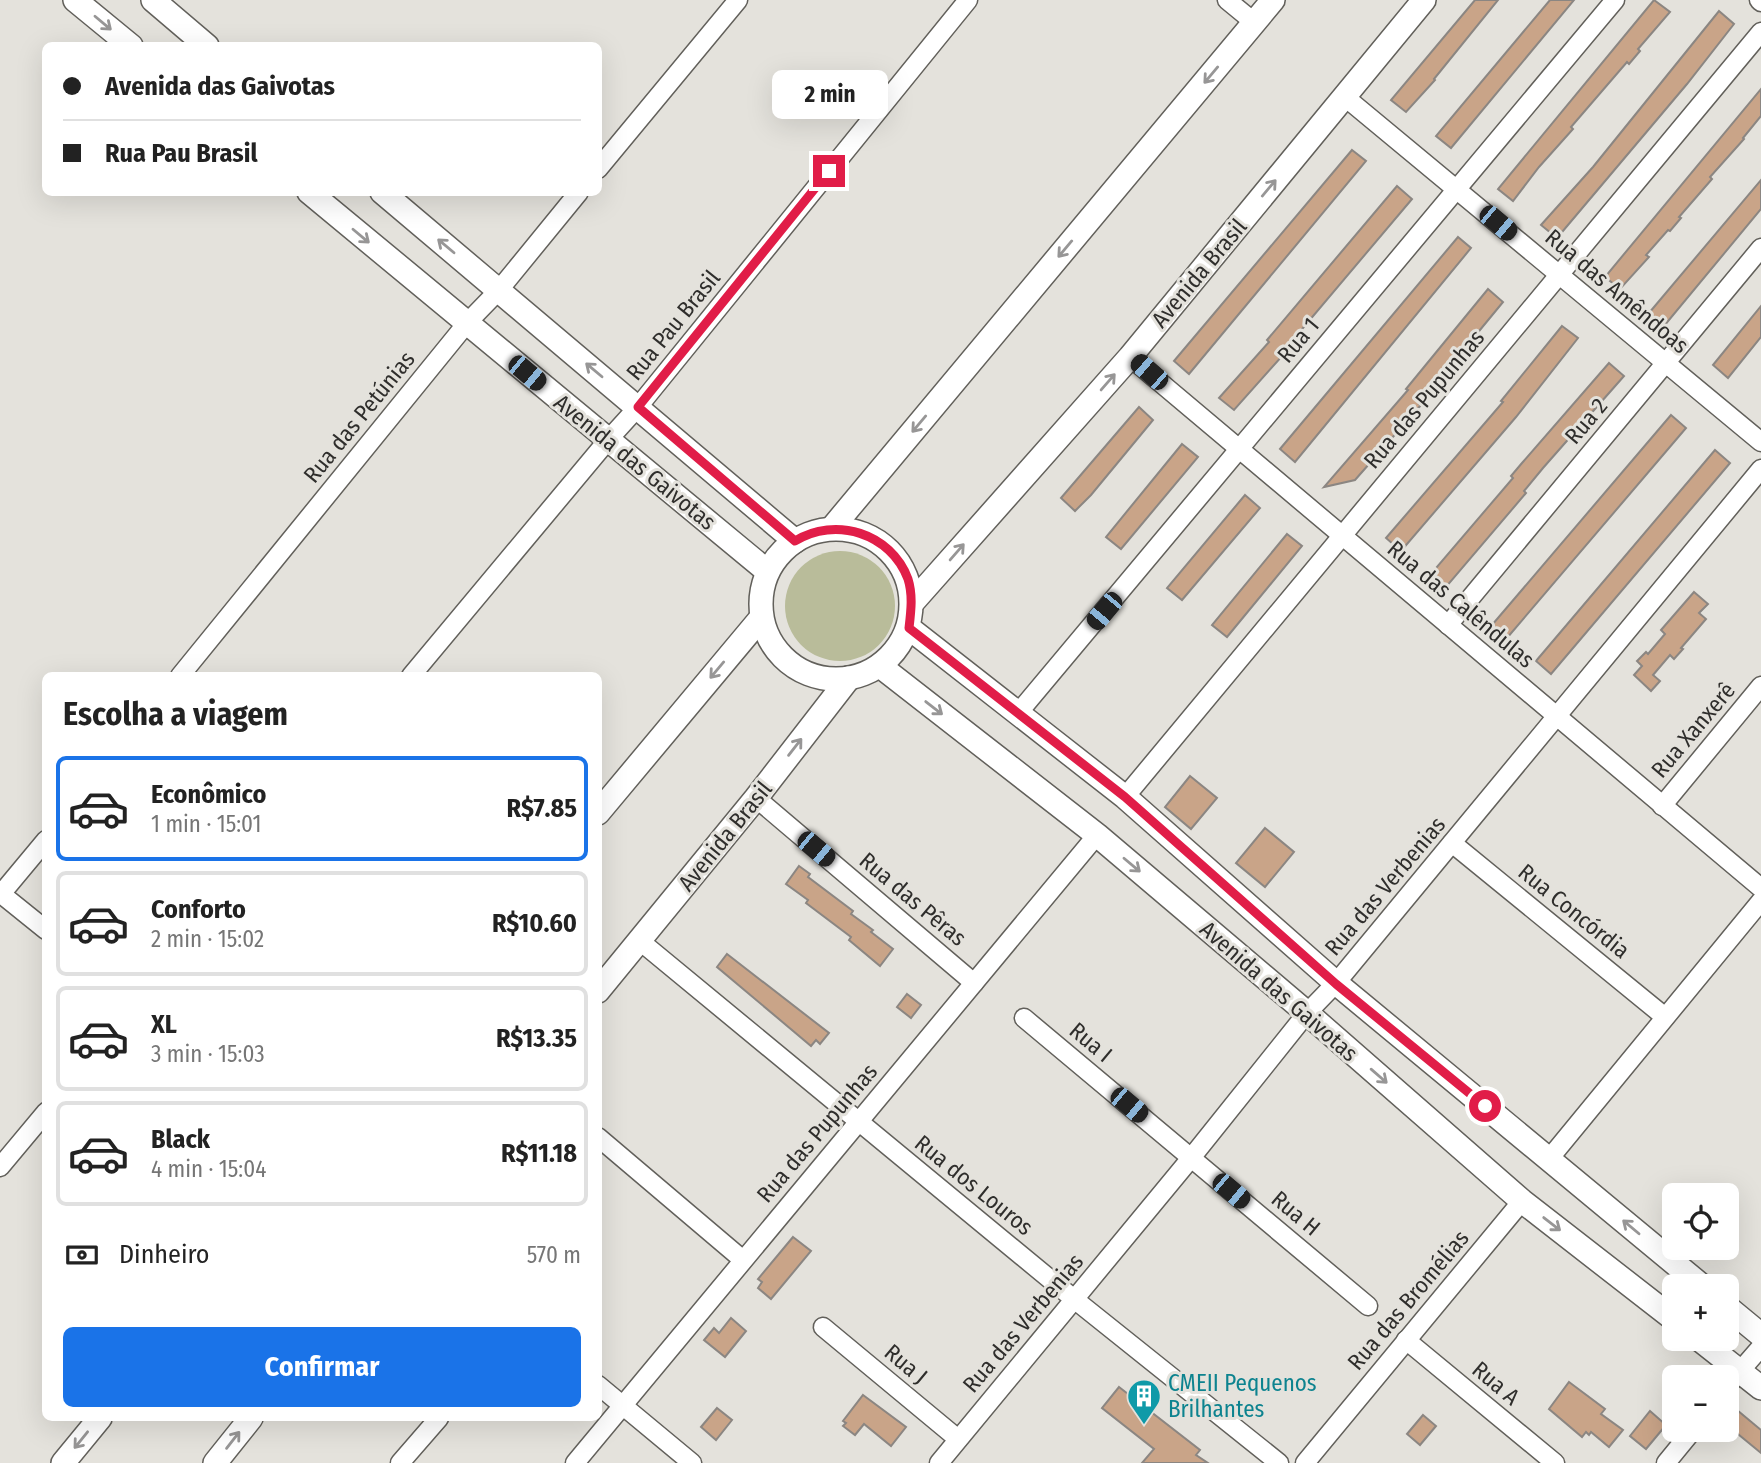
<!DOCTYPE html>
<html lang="pt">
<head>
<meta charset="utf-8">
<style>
	body { margin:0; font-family:"Fira Sans Condensed",sans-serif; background:#f6f6f6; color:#222; height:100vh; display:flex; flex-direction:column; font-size:26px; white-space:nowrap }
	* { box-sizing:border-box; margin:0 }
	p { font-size:23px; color:#767676 }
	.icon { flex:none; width:38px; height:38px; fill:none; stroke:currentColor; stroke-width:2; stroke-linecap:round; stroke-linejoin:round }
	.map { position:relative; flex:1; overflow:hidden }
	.details { position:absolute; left:42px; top:672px; width:560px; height:749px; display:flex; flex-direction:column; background:#fff; border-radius:10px; box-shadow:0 7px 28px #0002 }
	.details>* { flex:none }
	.top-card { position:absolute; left:42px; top:42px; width:560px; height:154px; border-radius:10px; box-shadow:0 7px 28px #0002; display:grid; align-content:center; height:154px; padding:0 21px; background:#fff }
	.tools { position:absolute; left:1662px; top:1183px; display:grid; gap:14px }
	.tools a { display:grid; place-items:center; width:77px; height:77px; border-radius:10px; background:#fff; box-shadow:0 7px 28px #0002; font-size:35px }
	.end { position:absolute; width:32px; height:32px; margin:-16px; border:9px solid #e11d48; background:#fff; box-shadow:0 0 0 4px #fff }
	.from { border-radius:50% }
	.bubble { position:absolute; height:49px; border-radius:10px; background:#fff; box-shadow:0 7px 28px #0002; font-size:23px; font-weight:700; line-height:49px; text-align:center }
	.car { position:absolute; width:21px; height:42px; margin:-21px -10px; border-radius:9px; box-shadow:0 0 5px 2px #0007; background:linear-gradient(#222 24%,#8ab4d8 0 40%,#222 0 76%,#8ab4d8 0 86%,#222 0) }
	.top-card b { display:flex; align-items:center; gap:24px; height:66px; font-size:26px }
	.top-card b+b { border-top:2px solid #e0e0e0 }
	.top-card i { width:18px; height:18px; background:#222 }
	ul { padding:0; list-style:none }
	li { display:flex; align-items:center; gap:21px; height:105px; margin:0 14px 10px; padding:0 7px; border:4px solid #e0e0e0; border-radius:10px }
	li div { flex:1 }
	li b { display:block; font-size:26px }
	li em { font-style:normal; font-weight:700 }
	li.selected { border-color:#1a73e8 }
	li>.icon { width:63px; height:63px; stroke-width:1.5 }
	h2 { padding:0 21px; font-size:32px; line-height:84px }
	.pay { display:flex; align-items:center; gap:18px; height:77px; padding:0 21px; font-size:26px }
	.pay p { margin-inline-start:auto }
	.action { display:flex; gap:14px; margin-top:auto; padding:14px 21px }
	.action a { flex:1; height:80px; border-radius:10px; background:#1a73e8; color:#fff; font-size:28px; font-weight:700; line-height:80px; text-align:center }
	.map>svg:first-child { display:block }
	.green { fill:#b9bc9a }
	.building { fill:#c9a488; stroke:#8b8682; stroke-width:2 }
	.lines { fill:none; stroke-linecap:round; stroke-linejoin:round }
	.minor-casing { stroke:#62605b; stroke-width:21 }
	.tertiary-casing { stroke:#62605b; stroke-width:26 }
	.minor { stroke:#fff; stroke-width:18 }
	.tertiary { stroke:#fff; stroke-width:23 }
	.oneway { stroke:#979696 }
	.route { stroke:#e11d48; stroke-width:9 }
	.labels { text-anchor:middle; stroke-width:6; stroke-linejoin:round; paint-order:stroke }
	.street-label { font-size:23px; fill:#2f2e2c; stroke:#e4e2dc }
	.culture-label { font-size:23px; fill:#0d838f; stroke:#e4e2dc; text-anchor:start }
</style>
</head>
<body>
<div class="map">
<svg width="1761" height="1463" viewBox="0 0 1761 1463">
	<rect width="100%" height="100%" fill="#e4e2dc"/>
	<!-- green -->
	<circle class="green" cx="840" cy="606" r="55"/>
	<!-- building -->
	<g class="building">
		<polygon points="1475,0 1498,0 1434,79 1435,80 1406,112 1391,100"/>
		<polygon points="1550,0 1574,0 1451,148 1436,136"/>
		<polygon points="1654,0 1670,12 1638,49 1640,51 1629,64 1627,62 1571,127 1573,129 1539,167 1513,201 1498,189"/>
		<polygon points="1719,11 1734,24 1687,84 1557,238 1541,225 1593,167"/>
		<polygon points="1761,89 1761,116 1743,138 1744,139 1710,177 1712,179 1679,217 1681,218 1670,231 1668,230 1646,255 1649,257 1620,289 1605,277"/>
		<polygon points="1352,150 1366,161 1189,374 1174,361"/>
		<polygon points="1761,180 1761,209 1664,326 1649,313"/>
		<polygon points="1397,186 1412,199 1281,354 1283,355 1234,410 1219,398 1269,342 1267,340"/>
		<polygon points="1458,237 1471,248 1295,462 1280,449"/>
		<polygon points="1488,289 1503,302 1419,404 1421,405 1355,480 1324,487 1408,390 1406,389"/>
		<polygon points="1761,306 1761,337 1728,378 1713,365"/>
		<polygon points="1562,326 1578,338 1516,417 1401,551 1386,538 1503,402 1501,401"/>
		<polygon points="1609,363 1624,376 1543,468 1524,491 1526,493 1446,587 1430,575 1513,478 1511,476 1522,463"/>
		<polygon points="1139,407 1153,420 1091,495 1075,511 1061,498"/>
		<polygon points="1671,415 1686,428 1507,638 1492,625"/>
		<polygon points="1182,444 1198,457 1121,549 1106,537"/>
		<polygon points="1715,450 1730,463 1551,674 1536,661"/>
		<polygon points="1245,495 1260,508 1182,600 1167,588"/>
		<polygon points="1287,534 1302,546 1227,637 1212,625"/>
		<polygon points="1694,592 1708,604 1699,613 1706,619 1681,648 1683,649 1674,659 1670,655 1653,675 1660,681 1651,691 1634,675 1642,666 1637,661 1646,652 1648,654 1665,634 1661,630"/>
		<polygon points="1190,776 1217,798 1191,829 1165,807"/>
		<polygon points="1265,828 1294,852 1265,887 1236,863"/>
		<polygon points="799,866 810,874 808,877 853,911 851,914 873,930 871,932 893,949 880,966 849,940 851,937 806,903 808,900 786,884"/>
		<polygon points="727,954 829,1033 820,1044 816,1040 811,1046 717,967"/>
		<polygon points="907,994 921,1005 911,1018 897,1007"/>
		<polygon points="793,1237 811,1251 771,1299 758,1288 762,1282 758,1279"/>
		<polygon points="731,1318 746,1331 725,1357 704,1340 714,1328 719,1333"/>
		<polygon points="1569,1382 1605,1409 1601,1414 1623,1430 1609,1447 1591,1432 1589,1435 1586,1432 1582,1437 1549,1409"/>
		<polygon points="1119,1387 1200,1450 1196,1455 1208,1463 1142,1463 1154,1449 1102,1408"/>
		<polygon points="863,1395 906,1427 891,1446 864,1424 855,1435 843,1426 846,1423 843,1421"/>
		<polygon points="717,1408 732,1420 716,1440 701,1427"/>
		<polygon points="1737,1410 1761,1430 1761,1453 1727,1425 1727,1422"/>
		<polygon points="1650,1411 1666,1425 1646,1449 1630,1436"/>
		<polygon points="1423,1415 1436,1426 1420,1445 1407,1434"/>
	</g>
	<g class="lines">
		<!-- minor casing -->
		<g class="minor-casing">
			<g id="minor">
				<polyline points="1227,0 1255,23"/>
				<polyline points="1759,0 1761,2"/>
				<polyline points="1345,97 1761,442"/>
				<polyline points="598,169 738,0"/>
				<polyline points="1130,357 1761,888"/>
				<polyline points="1448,625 1761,248"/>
				<polyline points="180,676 467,323 499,290 579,192"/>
				<polyline points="411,676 608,440 638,407 968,0"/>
				<polyline points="1019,712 1615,0"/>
				<polyline points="1125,797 1761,32"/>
				<polyline points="756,798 974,983"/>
				<polyline points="1662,806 1761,686"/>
				<polyline points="1452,843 1665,1017"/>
				<polyline points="0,893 46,930"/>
				<polyline points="1,894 46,840"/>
				<polyline points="640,941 1074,1299 1279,1463"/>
				<polyline points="1024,1018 1368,1306"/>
				<polyline points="598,1137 743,1260"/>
				<polyline points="1549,1159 1761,901"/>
				<polyline points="0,1167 46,1112"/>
				<polyline points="823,1327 958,1439"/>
				<polyline points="1406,1340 1555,1463"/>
				<polyline points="598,1385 692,1463"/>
				<polyline points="1727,1386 1761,1347"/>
				<polyline points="400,1463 439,1418"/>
				<polyline points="575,1463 1097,835"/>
				<polyline points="939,1463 1191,1158 1307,1013 1336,983 1761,469"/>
				<polyline points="1305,1463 1522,1201"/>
				<polyline points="1666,1463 1693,1430"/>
			</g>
		</g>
		<!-- tertiary casing -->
		<g class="tertiary-casing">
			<g id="tertiary">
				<polyline points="75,0 131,46"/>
				<polyline points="153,0 207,46"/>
				<polyline points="309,192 767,571"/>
				<polyline points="382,192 795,541"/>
				<polyline points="832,528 1273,0"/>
				<circle cx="836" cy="604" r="75"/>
				<polyline points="912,603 1130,357 1424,0"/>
				<polyline points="909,628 1125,797 1336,983 1702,1286"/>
				<polyline points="880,666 1097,835 1307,1013 1522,1201 1675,1320"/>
				<polyline points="598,813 761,618"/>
				<polyline points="598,991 756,798 849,678"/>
				<polyline points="1727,1307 1761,1335"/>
				<polyline points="1699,1339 1761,1388"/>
				<polyline points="63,1463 100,1418"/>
				<polyline points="215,1463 251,1418"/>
			</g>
		</g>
		<!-- minor -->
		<use href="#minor" class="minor"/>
		<!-- tertiary -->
		<use href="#tertiary" class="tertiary"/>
	</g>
	<!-- one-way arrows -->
	<defs><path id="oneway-shaft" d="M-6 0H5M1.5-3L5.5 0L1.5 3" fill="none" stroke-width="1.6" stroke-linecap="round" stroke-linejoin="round" transform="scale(1.75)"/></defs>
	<g class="oneway">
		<use href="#oneway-shaft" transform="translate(103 23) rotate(40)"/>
		<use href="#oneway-shaft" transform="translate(1211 75) rotate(130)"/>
		<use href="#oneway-shaft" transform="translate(1269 188) rotate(-50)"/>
		<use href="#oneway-shaft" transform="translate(361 236) rotate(40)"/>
		<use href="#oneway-shaft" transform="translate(446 246) rotate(-140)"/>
		<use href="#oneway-shaft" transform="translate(1065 249) rotate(130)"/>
		<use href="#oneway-shaft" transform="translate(594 370) rotate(-140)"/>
		<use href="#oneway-shaft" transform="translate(1108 382) rotate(-49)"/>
		<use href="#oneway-shaft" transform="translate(919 424) rotate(130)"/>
		<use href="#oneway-shaft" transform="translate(957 552) rotate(-49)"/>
		<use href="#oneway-shaft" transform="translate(717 670) rotate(130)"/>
		<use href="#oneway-shaft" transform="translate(934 708) rotate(38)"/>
		<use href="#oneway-shaft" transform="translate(795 747) rotate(-52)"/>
		<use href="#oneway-shaft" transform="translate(1132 865) rotate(40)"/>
		<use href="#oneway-shaft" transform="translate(1379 1076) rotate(41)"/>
		<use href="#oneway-shaft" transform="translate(1552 1224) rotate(38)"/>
		<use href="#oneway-shaft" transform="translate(1631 1227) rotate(-140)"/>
		<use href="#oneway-shaft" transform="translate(81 1440) rotate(129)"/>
		<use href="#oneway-shaft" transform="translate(233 1440) rotate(-52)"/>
	</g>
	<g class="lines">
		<!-- route -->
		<path class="route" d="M829 171 638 407 795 541C835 516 891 533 908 579 913 595 911 611 909 628L1125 797 1336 984 1485 1106"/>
	</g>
	<!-- icons -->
	<defs>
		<g id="building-pin" transform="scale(1.75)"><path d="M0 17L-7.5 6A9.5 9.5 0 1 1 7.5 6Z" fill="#0f9aa8" stroke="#e4e2dc"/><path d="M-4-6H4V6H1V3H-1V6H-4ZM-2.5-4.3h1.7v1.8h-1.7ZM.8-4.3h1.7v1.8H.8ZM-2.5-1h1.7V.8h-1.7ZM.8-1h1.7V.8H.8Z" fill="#fff"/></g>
	</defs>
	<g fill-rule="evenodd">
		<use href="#building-pin" x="1144" y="1396"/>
	</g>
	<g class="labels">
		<!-- street labels -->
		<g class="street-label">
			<text transform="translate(1199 273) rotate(-50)" y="8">Avenida Brasil</text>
			<text transform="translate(1617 291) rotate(40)" y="8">Rua das Amêndoas</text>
			<text transform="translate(673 325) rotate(-51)" y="8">Rua Pau Brasil</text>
			<text transform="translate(1298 340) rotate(-50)" y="8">Rua 1</text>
			<text transform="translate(1424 399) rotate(-50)" y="8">Rua das Pupunhas</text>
			<text transform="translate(359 417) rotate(-51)" y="8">Rua das Petúnias</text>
			<text transform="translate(1586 421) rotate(-50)" y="8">Rua 2</text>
			<text transform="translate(635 462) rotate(39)" y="8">Avenida das Gaivotas</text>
			<text transform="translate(1461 604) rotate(40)" y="8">Rua das Calêndulas</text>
			<text transform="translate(1693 730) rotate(-50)" y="8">Rua Xanxerê</text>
			<text transform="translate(725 836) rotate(-51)" y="8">Avenida Brasil</text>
			<text transform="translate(1385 886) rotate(-50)" y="8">Rua das Verbenias</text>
			<text transform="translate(913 899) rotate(40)" y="8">Rua das Pêras</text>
			<text transform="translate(1574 911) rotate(39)" y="8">Rua Concórdia</text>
			<text transform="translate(1279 991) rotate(41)" y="8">Avenida das Gaivotas</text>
			<text transform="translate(1091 1042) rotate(40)" y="8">Rua I</text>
			<text transform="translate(817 1133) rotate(-50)" y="8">Rua das Pupunhas</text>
			<text transform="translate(974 1185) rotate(39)" y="8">Rua dos Louros</text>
			<text transform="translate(1296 1213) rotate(40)" y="8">Rua H</text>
			<text transform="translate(1408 1300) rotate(-50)" y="8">Rua das Bromélias</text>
			<text transform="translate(1023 1323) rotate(-50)" y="8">Rua das Verbenias</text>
			<text transform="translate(906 1364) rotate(40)" y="8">Rua J</text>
			<text transform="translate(1496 1383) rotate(40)" y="8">Rua A</text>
		</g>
		<!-- culture labels -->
		<g class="culture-label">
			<text x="1168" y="1391">CMEII Pequenos<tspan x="1168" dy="26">Brilhantes</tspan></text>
		</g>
	</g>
</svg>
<div class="tools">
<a><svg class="icon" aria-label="locate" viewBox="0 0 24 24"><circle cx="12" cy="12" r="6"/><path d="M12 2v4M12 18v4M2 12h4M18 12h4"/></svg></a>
<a>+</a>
<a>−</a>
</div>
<i class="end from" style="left:1485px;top:1106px"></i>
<i class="end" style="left:829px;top:171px"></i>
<div class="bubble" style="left:772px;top:70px;width:116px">2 min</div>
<i class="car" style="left:1498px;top:223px;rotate:130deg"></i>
<i class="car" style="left:1149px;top:372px;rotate:311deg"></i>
<i class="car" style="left:527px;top:373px;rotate:130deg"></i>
<i class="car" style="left:1104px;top:611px;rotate:220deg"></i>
<i class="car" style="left:816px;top:849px;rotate:130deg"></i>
<i class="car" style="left:1129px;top:1105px;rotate:130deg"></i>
<i class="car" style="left:1231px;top:1191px;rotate:130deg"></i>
<div class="top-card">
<b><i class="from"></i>Avenida das Gaivotas</b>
<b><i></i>Rua Pau Brasil</b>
</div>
<section class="details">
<h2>Escolha a viagem</h2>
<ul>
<li class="selected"><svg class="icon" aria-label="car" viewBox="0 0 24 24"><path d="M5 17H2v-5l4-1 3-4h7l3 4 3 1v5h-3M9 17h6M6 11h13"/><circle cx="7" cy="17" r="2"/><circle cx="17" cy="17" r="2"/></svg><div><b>Econômico</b><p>1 min · 15:01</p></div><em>R$7.85</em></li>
<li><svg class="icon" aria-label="car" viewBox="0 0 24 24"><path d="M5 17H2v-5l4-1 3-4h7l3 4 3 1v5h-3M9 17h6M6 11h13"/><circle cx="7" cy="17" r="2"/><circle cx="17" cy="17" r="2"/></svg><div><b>Conforto</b><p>2 min · 15:02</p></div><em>R$10.60</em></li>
<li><svg class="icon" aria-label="car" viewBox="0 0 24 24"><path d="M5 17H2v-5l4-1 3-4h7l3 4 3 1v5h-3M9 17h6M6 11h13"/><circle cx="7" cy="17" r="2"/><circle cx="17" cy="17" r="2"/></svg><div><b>XL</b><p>3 min · 15:03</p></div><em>R$13.35</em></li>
<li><svg class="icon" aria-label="car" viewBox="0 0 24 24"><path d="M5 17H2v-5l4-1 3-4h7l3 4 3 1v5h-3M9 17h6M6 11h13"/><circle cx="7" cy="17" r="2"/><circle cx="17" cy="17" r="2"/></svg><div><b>Black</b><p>4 min · 15:04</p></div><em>R$11.18</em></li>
</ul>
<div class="pay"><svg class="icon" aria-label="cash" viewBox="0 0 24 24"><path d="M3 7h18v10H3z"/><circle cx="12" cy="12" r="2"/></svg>Dinheiro<p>570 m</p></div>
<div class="action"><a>Confirmar</a></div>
</section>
</div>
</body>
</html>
